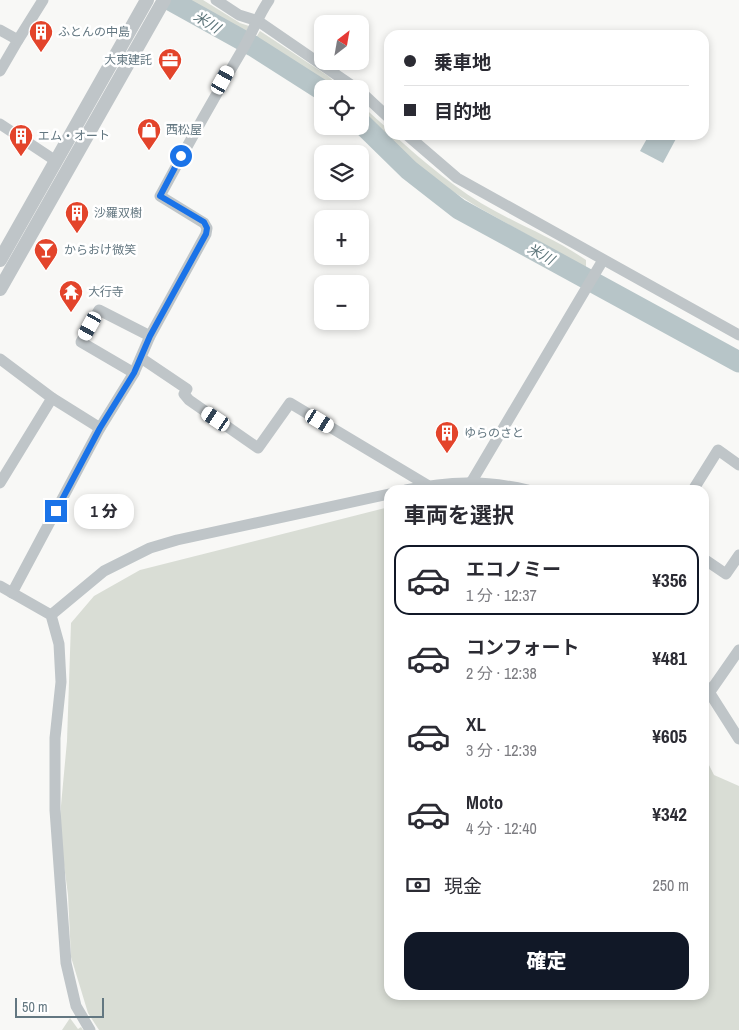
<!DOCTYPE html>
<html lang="ja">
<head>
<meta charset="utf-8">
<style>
	body { margin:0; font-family:"Archivo Narrow","Noto Sans JP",sans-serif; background:#f7f7f7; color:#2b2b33; height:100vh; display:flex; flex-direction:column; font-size:19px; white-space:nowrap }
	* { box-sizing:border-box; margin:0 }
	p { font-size:16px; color:#7c7c81 }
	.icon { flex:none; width:28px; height:28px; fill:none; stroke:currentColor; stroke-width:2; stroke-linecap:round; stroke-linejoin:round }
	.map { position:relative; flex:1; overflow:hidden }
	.details { position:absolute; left:384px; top:485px; width:325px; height:515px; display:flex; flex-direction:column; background:#fff; border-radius:15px; box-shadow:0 2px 8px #0003 }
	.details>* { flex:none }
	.hud { position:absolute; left:384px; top:30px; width:325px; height:110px; border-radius:15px; box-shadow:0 2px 8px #0003; display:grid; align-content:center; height:110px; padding:0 20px; background:#fff }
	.needle { width:32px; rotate:31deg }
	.buttons { position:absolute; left:314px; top:15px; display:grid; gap:10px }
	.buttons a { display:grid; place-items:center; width:55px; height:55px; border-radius:10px; background:#fff; box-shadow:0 2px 8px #0003; font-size:25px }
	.scale { position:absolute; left:15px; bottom:12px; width:89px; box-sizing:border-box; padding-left:5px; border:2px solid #637781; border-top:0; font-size:14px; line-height:18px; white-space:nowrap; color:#637781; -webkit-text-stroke:4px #fff; paint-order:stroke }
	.end { position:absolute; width:22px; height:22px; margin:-11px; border:6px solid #1a73e8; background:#fff; box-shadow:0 0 0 2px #fff }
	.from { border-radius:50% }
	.bubble { position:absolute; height:35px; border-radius:15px; background:#fff; box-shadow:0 2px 8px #0003; font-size:16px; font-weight:800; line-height:35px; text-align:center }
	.car { position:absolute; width:15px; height:30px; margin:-15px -8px; border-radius:6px; box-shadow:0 0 4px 1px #0007; background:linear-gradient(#fff 24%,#345 0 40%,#fff 0 76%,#345 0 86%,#fff 0) }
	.hud b { display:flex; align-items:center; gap:18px; height:48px; font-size:19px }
	.hud b+b { border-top:1px solid #e1e1e2 }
	.hud i { width:12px; height:12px; background:#2b2b33 }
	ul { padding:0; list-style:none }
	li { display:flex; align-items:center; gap:15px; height:70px; margin:0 10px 8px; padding:0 10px; border:2px solid transparent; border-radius:15px }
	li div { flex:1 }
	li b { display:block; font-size:19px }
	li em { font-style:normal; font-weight:800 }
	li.selected { border-color:#111827 }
	li>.icon { width:45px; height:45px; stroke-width:1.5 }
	h2 { padding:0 20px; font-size:22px; line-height:60px }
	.pay { display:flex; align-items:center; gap:12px; height:55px; padding:0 20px; font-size:19px }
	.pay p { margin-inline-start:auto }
	.action { display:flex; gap:10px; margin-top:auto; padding:10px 20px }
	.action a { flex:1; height:58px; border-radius:15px; background:#111827; color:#fff; font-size:20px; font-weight:800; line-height:58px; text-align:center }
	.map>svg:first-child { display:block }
	.green { fill:#d9ddd5 }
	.water { fill:#b7c5c8 }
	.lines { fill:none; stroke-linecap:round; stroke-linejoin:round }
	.river { stroke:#b7c5c8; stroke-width:21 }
	.minor { stroke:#bfc5c8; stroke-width:11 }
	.tertiary { stroke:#bfc5c8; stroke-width:14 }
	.route { stroke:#1a73e8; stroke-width:6 }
	.labels { text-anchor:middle; stroke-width:5; stroke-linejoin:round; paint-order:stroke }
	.poi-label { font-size:12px; fill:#637781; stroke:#fff; text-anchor:start }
	.water-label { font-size:14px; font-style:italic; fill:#5e767b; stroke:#fff }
</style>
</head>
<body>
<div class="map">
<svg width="739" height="1030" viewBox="0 0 739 1030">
	<rect width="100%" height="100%" fill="#f8f8f6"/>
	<!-- green -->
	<g class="green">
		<polygon points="187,0 203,0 240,23 249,26 245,34"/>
		<polygon points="260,31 328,76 342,89 333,89 325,82 254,41"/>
		<path d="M360 104 389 130V135H394C425 163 458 191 495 211 526 228 557 240 586 260V268L476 206 436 181 360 113Z"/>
		<polygon points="389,507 389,995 704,995 704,755 714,775 739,786 739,1030 99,1030 88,1013 71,957 68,895 59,827 67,741 71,623 94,596 140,570"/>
		<polygon points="70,1018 78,1029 81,1027 83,1030 62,1030"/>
	</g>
	<!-- water -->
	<polygon class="water" points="649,135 678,135 663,163 640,151"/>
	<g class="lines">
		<!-- river -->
		<g class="river">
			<polyline points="170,0 253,46 322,90"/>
			<polyline points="360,122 409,170 459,209 739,362"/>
		</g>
		<!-- minor -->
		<g class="minor">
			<polyline points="216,0 239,15 258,21 357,89"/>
			<polyline points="0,30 18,40 0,71"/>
			<polyline points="18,40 43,0"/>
			<polyline points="360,91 389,118"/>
			<polyline points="0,124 56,161"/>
			<polyline points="407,135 457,178 739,335"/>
			<polyline points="141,358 187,389 184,394 189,400 258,448 290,403 427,485"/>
			<polyline points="0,359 52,398 100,428"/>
			<polyline points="134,373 81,342 99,310 150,336"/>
			<polyline points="472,481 603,260"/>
			<polyline points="0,483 52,398"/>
			<path d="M406 490C449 481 484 480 528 490"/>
			<polyline points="693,490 718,450 739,465"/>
			<polyline points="704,559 726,574 739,555"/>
			<polyline points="0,586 51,615 59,644 61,682 55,738 55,810 66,963 76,1006 90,1030"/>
			<path d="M12 593 100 428 134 373 150 336 206 234 207 228 204 223 160 196C187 146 215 96 244 47 253 31 259 14 269 0"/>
			<polyline points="51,615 104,571 150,548 177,540 389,494"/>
			<polyline points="704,684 739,739"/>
			<polyline points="709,693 739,650"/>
		</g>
		<!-- tertiary -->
		<g class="tertiary">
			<polyline points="0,260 147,0"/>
			<polyline points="0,289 164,0"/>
		</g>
	</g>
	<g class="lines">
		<!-- route -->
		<polyline class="route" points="56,511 100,428 134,373 150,336 206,234 207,228 204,222 160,196 181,156"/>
	</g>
	<!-- icons -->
	<defs>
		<g id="building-pin" transform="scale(1.25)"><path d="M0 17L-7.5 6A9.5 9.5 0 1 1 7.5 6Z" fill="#e3442b" stroke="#fff"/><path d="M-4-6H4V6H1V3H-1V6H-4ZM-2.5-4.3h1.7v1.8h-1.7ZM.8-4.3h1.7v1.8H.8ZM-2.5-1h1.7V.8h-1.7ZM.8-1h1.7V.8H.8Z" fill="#fff"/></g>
		<g id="office-pin" transform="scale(1.25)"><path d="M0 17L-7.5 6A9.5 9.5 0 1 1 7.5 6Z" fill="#e3442b" stroke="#fff"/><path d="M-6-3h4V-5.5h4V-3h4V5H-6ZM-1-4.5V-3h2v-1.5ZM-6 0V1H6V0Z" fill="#fff"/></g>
		<g id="shop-pin" transform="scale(1.25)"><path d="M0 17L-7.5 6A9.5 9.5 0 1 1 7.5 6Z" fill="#e3442b" stroke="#fff"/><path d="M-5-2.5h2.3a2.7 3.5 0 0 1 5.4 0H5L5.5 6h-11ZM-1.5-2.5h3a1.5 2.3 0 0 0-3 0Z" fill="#fff"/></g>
		<g id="bar-pin" transform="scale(1.25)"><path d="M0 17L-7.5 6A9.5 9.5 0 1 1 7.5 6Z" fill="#e3442b" stroke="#fff"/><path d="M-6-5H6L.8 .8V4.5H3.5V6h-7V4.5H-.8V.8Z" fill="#fff"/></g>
		<g id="temple-pin" transform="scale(1.25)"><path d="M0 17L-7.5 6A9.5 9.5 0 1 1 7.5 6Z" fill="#e3442b" stroke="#fff"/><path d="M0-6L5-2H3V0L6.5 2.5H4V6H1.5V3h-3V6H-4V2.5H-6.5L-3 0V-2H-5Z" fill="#fff"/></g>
	</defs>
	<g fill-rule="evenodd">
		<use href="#building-pin" x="41" y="32"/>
		<use href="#office-pin" x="170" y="60"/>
		<use href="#shop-pin" x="149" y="130"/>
		<use href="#building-pin" x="21" y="136"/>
		<use href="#building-pin" x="77" y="213"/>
		<use href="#bar-pin" x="46" y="250"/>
		<use href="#temple-pin" x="71" y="292"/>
		<use href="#building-pin" x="447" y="433"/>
	</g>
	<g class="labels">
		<!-- poi labels -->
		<g class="poi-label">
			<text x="58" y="36">ふとんの中島</text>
			<text x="152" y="64" text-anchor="end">大東建託</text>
			<text x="166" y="134">西松屋</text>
			<text x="38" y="140">エム・オート</text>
			<text x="94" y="217">沙羅双樹</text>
			<text x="64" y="254">からおけ微笑</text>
			<text x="88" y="296">大行寺</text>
			<text x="464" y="437">ゆらのさと</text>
		</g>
		<!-- water labels -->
		<g class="water-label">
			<text transform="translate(207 22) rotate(31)" y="5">米川</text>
			<text transform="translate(541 254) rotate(29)" y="5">米川</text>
		</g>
	</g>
</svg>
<div class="buttons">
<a><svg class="needle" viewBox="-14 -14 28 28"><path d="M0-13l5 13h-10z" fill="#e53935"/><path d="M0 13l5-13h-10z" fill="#7c7c81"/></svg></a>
<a><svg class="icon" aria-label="locate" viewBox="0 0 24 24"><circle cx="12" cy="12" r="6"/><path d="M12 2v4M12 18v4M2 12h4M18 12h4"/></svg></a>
<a><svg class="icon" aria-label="layers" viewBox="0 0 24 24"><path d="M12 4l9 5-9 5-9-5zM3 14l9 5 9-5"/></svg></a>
<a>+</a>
<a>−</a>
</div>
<div class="scale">50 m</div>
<i class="end from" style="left:181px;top:156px"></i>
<i class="end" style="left:56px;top:511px"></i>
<div class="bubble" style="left:74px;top:494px;width:60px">1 分</div>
<i class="car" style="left:223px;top:80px;rotate:29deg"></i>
<i class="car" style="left:90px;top:326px;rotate:209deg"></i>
<i class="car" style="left:216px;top:419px;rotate:304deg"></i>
<i class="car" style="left:320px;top:421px;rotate:121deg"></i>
<div class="hud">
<b><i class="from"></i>乗車地</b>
<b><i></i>目的地</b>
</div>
<section class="details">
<h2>車両を選択</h2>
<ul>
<li class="selected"><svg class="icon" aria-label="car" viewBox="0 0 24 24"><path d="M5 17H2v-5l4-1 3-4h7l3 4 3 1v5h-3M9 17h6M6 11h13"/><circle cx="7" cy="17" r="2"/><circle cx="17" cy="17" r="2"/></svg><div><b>エコノミー</b><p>1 分 · 12:37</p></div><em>¥356</em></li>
<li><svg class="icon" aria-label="car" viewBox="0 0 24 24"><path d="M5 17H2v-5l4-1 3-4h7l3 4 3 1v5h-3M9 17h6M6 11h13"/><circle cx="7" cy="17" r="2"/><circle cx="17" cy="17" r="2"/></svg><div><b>コンフォート</b><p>2 分 · 12:38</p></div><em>¥481</em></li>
<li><svg class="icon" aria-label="car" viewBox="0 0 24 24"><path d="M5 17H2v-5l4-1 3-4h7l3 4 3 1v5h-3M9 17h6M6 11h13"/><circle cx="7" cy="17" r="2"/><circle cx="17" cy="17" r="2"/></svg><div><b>XL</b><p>3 分 · 12:39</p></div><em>¥605</em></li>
<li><svg class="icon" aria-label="car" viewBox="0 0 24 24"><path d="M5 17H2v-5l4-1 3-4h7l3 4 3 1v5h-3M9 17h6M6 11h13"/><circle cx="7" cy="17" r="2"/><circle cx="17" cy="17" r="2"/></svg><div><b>Moto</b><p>4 分 · 12:40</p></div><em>¥342</em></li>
</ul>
<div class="pay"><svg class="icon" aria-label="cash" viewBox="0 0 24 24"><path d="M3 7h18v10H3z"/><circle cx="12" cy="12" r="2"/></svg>現金<p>250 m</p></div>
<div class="action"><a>確定</a></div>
</section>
</div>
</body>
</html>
